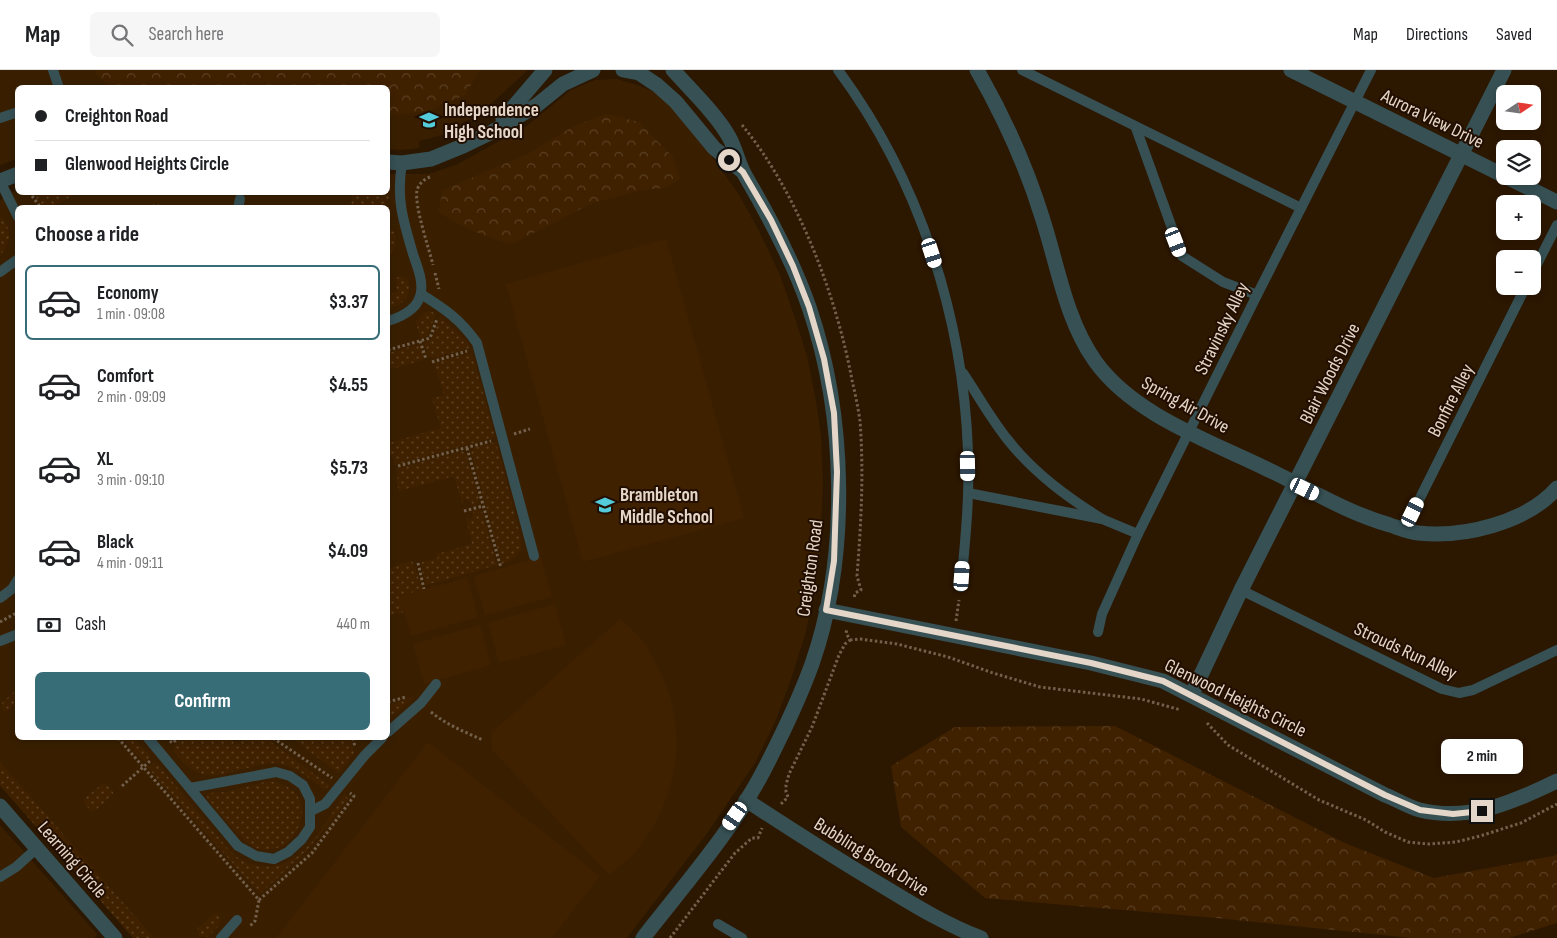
<!DOCTYPE html>
<html lang="en">
<head>
<meta charset="utf-8">
<style>
	body { margin:0; font-family:"Sofia Sans Condensed",sans-serif; background:#f6f6f6; color:#202124; height:100vh; display:flex; flex-direction:column; font-size:19px; white-space:nowrap }
	* { box-sizing:border-box; margin:0 }
	p { font-size:16px; color:#757577 }
	.icon { flex:none; width:28px; height:28px; fill:none; stroke:currentColor; stroke-width:2; stroke-linecap:round; stroke-linejoin:round }
	.map { position:relative; flex:1; overflow:hidden }
	.drawer { position:absolute; left:15px; top:135px; width:375px; height:535px; display:flex; flex-direction:column; background:#fff; border-radius:8px; box-shadow:0 2px 8px #0003 }
	.drawer>* { flex:none }
	.top-card { position:absolute; left:15px; top:15px; width:375px; height:110px; border-radius:8px; box-shadow:0 2px 8px #0003; display:grid; align-content:center; height:110px; padding:0 20px; background:#fff }
	.needle { width:32px; rotate:77deg }
	.controls { position:absolute; left:1496px; top:15px; display:grid; gap:10px }
	.controls a { display:grid; place-items:center; width:45px; height:45px; border-radius:8px; background:#fff; box-shadow:0 2px 8px #0003; font-size:25px }
	.end { position:absolute; width:22px; height:22px; margin:-11px; border:6px solid #e4d6c8; background:#111; box-shadow:0 0 0 2px #111 }
	.from { border-radius:50% }
	.bubble { position:absolute; height:35px; border-radius:8px; background:#fff; box-shadow:0 2px 8px #0003; font-size:16px; font-weight:700; line-height:35px; text-align:center }
	.car { position:absolute; width:15px; height:30px; margin:-15px -8px; border-radius:6px; box-shadow:0 0 4px 1px #0007; background:linear-gradient(#fff 24%,#345 0 40%,#fff 0 76%,#345 0 86%,#fff 0) }
	.top-card b { display:flex; align-items:center; gap:18px; height:48px; font-size:19px }
	.top-card b+b { border-top:1px solid #e0e0e0 }
	.top-card i { width:12px; height:12px; background:#202124 }
	ul { padding:0; list-style:none }
	li { display:flex; align-items:center; gap:15px; height:75px; margin:0 10px 8px; padding:0 10px; border:2px solid transparent; border-radius:8px }
	li div { flex:1 }
	li b { display:block; font-size:19px }
	li em { font-style:normal; font-weight:700 }
	li.current { border-color:#376d76 }
	li>.icon { width:45px; height:45px; stroke-width:1.5 }
	h2 { padding:0 20px; font-size:22px; line-height:60px }
	.pay { display:flex; align-items:center; gap:12px; height:55px; padding:0 20px; font-size:19px }
	.pay p { margin-inline-start:auto }
	.action { display:flex; gap:10px; margin-top:auto; padding:10px 20px }
	.action a { flex:1; height:58px; border-radius:8px; background:#376d76; color:#fff; font-size:20px; font-weight:700; line-height:58px; text-align:center }
	header { display:flex; align-items:center; gap:30px; box-sizing:border-box; height:70px; padding:0 25px; background:#fff; border-bottom:1px solid #e0e0e0 }
	header strong { font-size:24px }
	nav { display:flex; gap:28px; margin-inline-start:auto; font-size:18px }
	.search { width:350px; height:45px; background:#f6f6f6; display:flex; align-items:center; gap:12px; box-sizing:border-box; padding:0 18px; border-radius:8px; color:#757577; font-size:19px }
	.map>svg:first-child { display:block }
	.built { fill:#391f00; fill-rule:evenodd }
	.grass { fill:url(#grass-dots) }
	.forest { fill:url(#forest-crowns) }
	.garden { fill:#3f2100 }
	.lines { fill:none; stroke-linecap:round; stroke-linejoin:round }
	.path { stroke:#72604d; stroke-width:3; stroke-dasharray:2.5 2.5; stroke-linecap:butt }
	.service { stroke:#365054; stroke-width:10 }
	.minor { stroke:#365054; stroke-width:15 }
	.tertiary { stroke:#365054; stroke-width:15 }
	.route { stroke:#e4d6c8; stroke-width:6 }
	.labels { text-anchor:middle; stroke-width:4; stroke-linejoin:round; paint-order:stroke }
	.poi-label { font-size:19px; font-weight:bold; fill:#e4d6c8; stroke:#220e00; text-anchor:start }
	.street-label { font-size:19px; fill:#e4d6c8; stroke:#220e00 }
</style>
</head>
<body>
<header>
<strong>Map</strong>
<div class="search"><svg class="icon" aria-label="search" viewBox="0 0 24 24"><circle cx="10" cy="10" r="6"/><path d="M15 15l6 6"/></svg>Search here</div>
<nav><a>Map</a><a>Directions</a><a>Saved</a></nav>
</header>
<div class="map">
<svg width="1557" height="868" viewBox="0 0 1557 868">
	<defs>
		<pattern id="grass-dots" width="8" height="8" patternUnits="userSpaceOnUse" patternTransform="scale(1.25)"><rect width="8" height="8" fill="#3f2100"/><path d="M2 2h.1M6 6h.1" fill="none" stroke="#5b4024" stroke-width="1.8" stroke-linecap="round"/></pattern>
		<pattern id="forest-crowns" width="20" height="18" patternUnits="userSpaceOnUse" patternTransform="scale(1.25)"><rect width="20" height="18" fill="#3f2100"/><path d="M2 6a3 3 0 1 1 6 0M12 15a3 3 0 1 1 6 0" fill="none" stroke="#5b4024"/></pattern>
	</defs>
	<rect width="100%" height="100%" fill="#2c1701"/>
	<!-- built -->
	<g class="built">
		<polygon points="0,0 528,0 482,42 442,65 419,71 419,78 401,80 388,79 388,18 18,18 17,89 0,95"/>
		<path d="M617 9 637 15 654 22 672 38 708 81 738 123 758 159 780 205 795 248 807 286 816 331 821 366 823 415 820 483 815 521 805 565 791 609 776 650 755 693 708 762 627 868H133L0 716V130L17 120 18 122H388V104H428L456 95 528 55 571 20 595 10ZM18 138H388V668H18Z"/>
		<polygon points="0,755 97,864 95,868 0,868"/>
	</g>
	<!-- grass -->
	<g class="grass">
		<path d="M388 116C396 142 367 138 351 137L352 125 340 123 388 122Z"/>
		<polygon points="32,123 78,123 53,136 54,138 43,137"/>
		<path d="M0 147C13 158 11 174 0 185Z"/>
		<path d="M388 159 394 161C398 171 397 179 388 186Z"/>
		<path d="M402 206 408 211C412 227 403 234 389 239L388 238V225L397 222 396 208Z"/>
		<polygon points="430,241 436,244 427,266 420,268 416,252 425,242"/>
		<polygon points="440,246 469,274 470,278 433,288 428,286 424,273 431,269"/>
		<polygon points="420,274 424,288 423,290 388,300 388,283"/>
		<polygon points="472,283 495,367 395,395 392,386 389,386 388,373 441,358 432,329 444,325 434,293"/>
		<polygon points="496,372 519,461 522,479 515,487 502,494 471,382 474,378"/>
		<polygon points="462,381 466,384 479,428 477,434 473,436 471,432 464,428 462,433 454,406 399,421 396,409 398,408 396,399"/>
		<polygon points="477,439 482,442 497,495 426,515 421,496 422,492 438,488 437,484 472,474 466,448 471,450 473,445 473,440"/>
		<polygon points="412,491 415,497 422,520 400,526 404,542 388,546 388,498"/>
		<polygon points="17,619 17,633 7,642 2,639 2,633"/>
		<polygon points="414,627 388,650 388,635"/>
		<polygon points="122,668 134,668 150,686 145,692"/>
		<path d="M182 668H227L236 673 253 668H266L330 716 324 719C311 710 298 698 282 694 272 692 261 694 251 697 213 707 201 714 173 681L175 673Z"/>
		<polygon points="291,668 350,668 354,683 339,703"/>
		<polygon points="0,692 154,868 133,868 0,715"/>
		<path d="M156 692 230 781C239 790 248 794 261 796 301 803 326 751 345 723L348 729 308 779 260 824 148 698 149 696Z"/>
		<path d="M268 711C330 718 296 793 256 778 243 773 215 739 206 726L208 723 227 722Z"/>
		<polygon points="102,714 106,714 113,722 113,724 96,740 91,741 84,733 84,729"/>
		<polygon points="214,844 217,844 221,847 220,854 208,867 199,866 197,859"/>
	</g>
	<!-- forest -->
	<g class="forest">
		<polygon points="95,0 480,0 465,25 427,41 388,46 388,18 231,18 215,15 111,17 99,8"/>
		<path d="M606 44 639 52 672 86 680 109 664 118 641 120 592 133 512 174C482 166 464 158 438 142L443 120 530 83 572 57Z"/>
		<polygon points="1115,656 1347,774 1434,808 1553,786 1557,784 1557,853 1509,868 1412,868 1216,848 985,828 901,757 891,696 955,657"/>
	</g>
	<!-- garden -->
	<g class="garden">
		<polygon points="666,169 744,448 583,492 506,214"/>
		<polygon points="541,487 552,527 485,545 474,506"/>
		<polygon points="467,508 478,547 411,566 400,526"/>
		<polygon points="555,534 566,575 499,593 488,553"/>
		<path d="M620 549C627 556 636 562 642 570 647 575 650 583 654 590 690 651 681 724 638 779 630 789 618 797 609 805L492 680V662Z"/>
		<polygon points="480,555 491,595 424,614 413,574"/>
		<polygon points="428,672 600,806 552,868 276,868"/>
	</g>
	<g class="lines">
		<!-- path -->
		<g class="path">
			<path d="M742 55C798 123 836 225 852 310 855 323 858 337 860 351 864 403 861 454 857 506L861 520 855 523 854 529"/>
			<path d="M430 107C424 109 419 114 417 120 414 136 429 178 433 195"/>
			<polyline points="29,122 41,138"/>
			<polyline points="147,138 154,136 191,138"/>
			<polyline points="435,203 439,219"/>
			<polyline points="420,271 426,289"/>
			<polyline points="388,280 430,268 437,249"/>
			<polyline points="432,292 467,281"/>
			<polyline points="514,364 530,359"/>
			<polyline points="467,378 501,498"/>
			<polyline points="398,396 491,371"/>
			<polyline points="464,441 483,436"/>
			<polyline points="418,493 424,519"/>
			<polyline points="956,551 959,530"/>
			<polyline points="0,552 18,542"/>
			<polyline points="850,570 860,569 897,574 948,587 993,603 1040,617 1141,629 1181,640"/>
			<polyline points="388,632 406,627"/>
			<path d="M431 642C447 655 465 662 483 670"/>
			<polyline points="1207,653 1228,675 1319,730 1366,750 1385,762 1408,772 1429,774 1456,772 1480,766 1521,753 1557,734"/>
			<polyline points="118,668 259,830 255,851 250,856"/>
			<polyline points="236,668 243,668"/>
			<polyline points="273,668 332,708"/>
			<polyline points="353,668 355,677"/>
			<polyline points="170,671 172,673 179,668"/>
			<polyline points="122,716 150,691"/>
			<polyline points="781,734 788,727 786,722 786,715 789,704 812,657 839,585 845,574 850,570 846,563 847,559"/>
			<polyline points="259,830 312,783 354,726 350,723"/>
			<polyline points="670,868 735,783 752,768 758,768 762,758"/>
		</g>
		<!-- service -->
		<g class="service">
			<polyline points="53,0 59,18"/>
			<path d="M838 0C919 109 963 246 968 381 970 427 965 472 961 517"/>
			<polyline points="1022,0 1301,138"/>
			<polyline points="0,48 18,42"/>
			<polyline points="1136,58 1182,186 1223,212 1257,225"/>
			<polyline points="0,111 18,147"/>
			<polyline points="238,138 240,129"/>
			<polyline points="0,202 18,189"/>
			<polyline points="1532,204 1557,155"/>
			<path d="M421 224C445 239 460 249 477 273L534 486"/>
			<path d="M388 251C401 247 419 239 421 222 423 210 417 196 413 184 403 150 396 129 402 93"/>
			<path d="M963 303C978 325 991 349 1008 370 1034 403 1067 427 1102 449"/>
			<polyline points="968,423 1102,449 1138,464"/>
			<polyline points="1404,460 1526,216"/>
			<polyline points="1241,520 1442,619 1459,623 1473,620 1557,580"/>
			<polyline points="0,528 12,519 18,509"/>
			<polyline points="1098,562 1102,544 1138,464 1257,225 1371,0"/>
			<polyline points="0,571 18,564"/>
			<polyline points="388,662 421,633 436,614"/>
			<polyline points="148,668 238,776 256,786 274,789 288,782 302,769 310,757 310,729 303,715 290,706 276,702 190,718"/>
			<polyline points="311,741 325,734 365,685 382,668"/>
			<polyline points="0,807 16,797 37,778"/>
			<polyline points="718,854 742,868"/>
			<polyline points="221,868 237,850"/>
		</g>
		<!-- minor -->
		<g class="minor">
			<path d="M977 0C1004 47 1027 98 1043 150 1058 197 1066 250 1095 291 1134 346 1213 372 1271 401 1310 420 1348 443 1390 455 1399 458 1408 462 1418 463 1463 468 1526 453 1557 418"/>
			<polyline points="1291,0 1557,132"/>
			<polyline points="503,49 545,0"/>
			<polyline points="388,92 402,93 431,89 463,76 492,62 537,35 563,14 593,0"/>
			<polyline points="0,111 18,104"/>
			<path d="M826 540 1091 593 1163 611 1385 725C1396 729 1408 737 1420 740 1469 752 1514 732 1557 711"/>
			<polyline points="1192,624 1241,520 1504,0"/>
			<path d="M746 730C792 760 838 790 886 818 917 837 947 855 981 868"/>
			<polyline points="0,736 115,868"/>
		</g>
		<!-- tertiary -->
		<g class="tertiary">
			<polyline points="623,0 639,3 657,15 676,32 714,78 742,101"/>
			<path d="M643 868C685 814 733 760 764 700 782 665 799 630 812 594 850 485 846 345 809 237 793 191 770 148 746 107 738 94 736 79 729 67 717 45 690 19 673 0"/>
		</g>
	</g>
	<g class="lines">
		<!-- route -->
		<polyline class="route" points="729,90 743,102 771,150 793,196 809,237 824,289 834,343 837,402 834,491 826,540 1091,593 1163,611 1385,725 1420,740 1453,744 1482,741"/>
	</g>
	<!-- icons -->
	<defs>
		<g id="school-bare" transform="scale(1.5)"><path d="M0-5L7-2L0 1L-7-2ZM-4 1L0 2.5L4 1V4Q0 6-4 4Z" fill="#53cbda" stroke="#220e00" stroke-width="2.5" paint-order="stroke"/></g>
	</defs>
	<g fill-rule="evenodd">
		<use href="#school-bare" x="429" y="50"/>
		<use href="#school-bare" x="605" y="435"/>
	</g>
	<g class="labels">
		<!-- poi labels -->
		<g class="poi-label">
			<text x="444" y="46">Independence<tspan x="444" dy="22">High School</tspan></text>
			<text x="620" y="431">Brambleton<tspan x="620" dy="22">Middle School</tspan></text>
		</g>
		<!-- street labels -->
		<g class="street-label">
			<text transform="translate(1433 48) rotate(26)" y="7">Aurora View Drive</text>
			<text transform="translate(1221 258) rotate(-64)" y="7">Stravinsky Alley</text>
			<text transform="translate(1329 303) rotate(-63)" y="7">Blair Woods Drive</text>
			<text transform="translate(1450 330) rotate(-63)" y="7">Bonfire Alley</text>
			<text transform="translate(1186 334) rotate(29)" y="7">Spring Air Drive</text>
			<text transform="translate(809 498) rotate(-82)" y="7">Creighton Road</text>
			<text transform="translate(1406 580) rotate(25)" y="7">Strouds Run Alley</text>
			<text transform="translate(1236 627) rotate(26)" y="7">Glenwood Heights Circle</text>
			<text transform="translate(872 786) rotate(32)" y="7">Bubbling Brook Drive</text>
			<text transform="translate(73 789) rotate(49)" y="7">Learning Circle</text>
		</g>
	</g>
</svg>
<div class="controls">
<a><svg class="needle" viewBox="-14 -14 28 28"><path d="M0-13l5 13h-10z" fill="#e53935"/><path d="M0 13l5-13h-10z" fill="#757577"/></svg></a>
<a><svg class="icon" aria-label="layers" viewBox="0 0 24 24"><path d="M12 4l9 5-9 5-9-5zM3 14l9 5 9-5"/></svg></a>
<a>+</a>
<a>−</a>
</div>
<i class="end from" style="left:729px;top:90px"></i>
<i class="end" style="left:1482px;top:741px"></i>
<div class="bubble" style="left:1441px;top:669px;width:82px">2 min</div>
<i class="car" style="left:1176px;top:172px;rotate:159deg"></i>
<i class="car" style="left:932px;top:183px;rotate:162deg"></i>
<i class="car" style="left:968px;top:396px;rotate:179deg"></i>
<i class="car" style="left:1305px;top:419px;rotate:116deg"></i>
<i class="car" style="left:1413px;top:442px;rotate:26deg"></i>
<i class="car" style="left:962px;top:506px;rotate:4deg"></i>
<i class="car" style="left:735px;top:746px;rotate:215deg"></i>
<div class="top-card">
<b><i class="from"></i>Creighton Road</b>
<b><i></i>Glenwood Heights Circle</b>
</div>
<section class="drawer">
<h2>Choose a ride</h2>
<ul>
<li class="current"><svg class="icon" aria-label="car" viewBox="0 0 24 24"><path d="M5 17H2v-5l4-1 3-4h7l3 4 3 1v5h-3M9 17h6M6 11h13"/><circle cx="7" cy="17" r="2"/><circle cx="17" cy="17" r="2"/></svg><div><b>Economy</b><p>1 min · 09:08</p></div><em>$3.37</em></li>
<li><svg class="icon" aria-label="car" viewBox="0 0 24 24"><path d="M5 17H2v-5l4-1 3-4h7l3 4 3 1v5h-3M9 17h6M6 11h13"/><circle cx="7" cy="17" r="2"/><circle cx="17" cy="17" r="2"/></svg><div><b>Comfort</b><p>2 min · 09:09</p></div><em>$4.55</em></li>
<li><svg class="icon" aria-label="car" viewBox="0 0 24 24"><path d="M5 17H2v-5l4-1 3-4h7l3 4 3 1v5h-3M9 17h6M6 11h13"/><circle cx="7" cy="17" r="2"/><circle cx="17" cy="17" r="2"/></svg><div><b>XL</b><p>3 min · 09:10</p></div><em>$5.73</em></li>
<li><svg class="icon" aria-label="car" viewBox="0 0 24 24"><path d="M5 17H2v-5l4-1 3-4h7l3 4 3 1v5h-3M9 17h6M6 11h13"/><circle cx="7" cy="17" r="2"/><circle cx="17" cy="17" r="2"/></svg><div><b>Black</b><p>4 min · 09:11</p></div><em>$4.09</em></li>
</ul>
<div class="pay"><svg class="icon" aria-label="cash" viewBox="0 0 24 24"><path d="M3 7h18v10H3z"/><circle cx="12" cy="12" r="2"/></svg>Cash<p>440 m</p></div>
<div class="action"><a>Confirm</a></div>
</section>
</div>
</body>
</html>
